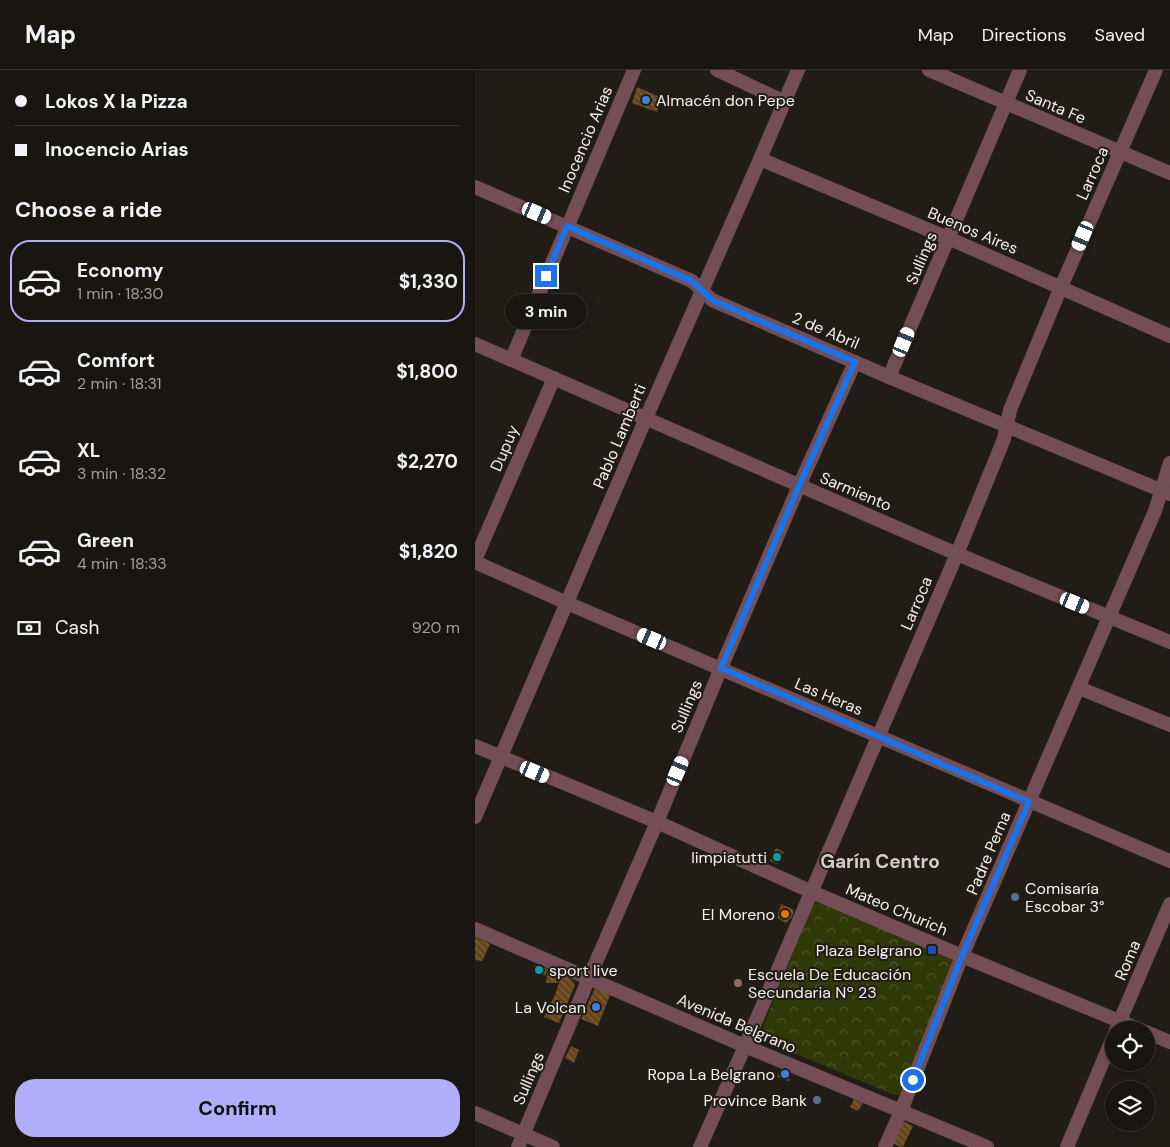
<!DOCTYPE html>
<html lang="en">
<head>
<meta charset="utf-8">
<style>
	body { margin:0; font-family:"DM Sans",sans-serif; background:#221e19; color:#f1f3f6; height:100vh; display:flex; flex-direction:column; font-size:19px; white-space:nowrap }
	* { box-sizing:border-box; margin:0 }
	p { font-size:16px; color:#9f9f9f }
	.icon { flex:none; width:28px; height:28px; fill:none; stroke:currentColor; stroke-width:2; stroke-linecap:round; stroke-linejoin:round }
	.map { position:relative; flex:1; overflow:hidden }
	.sheet { display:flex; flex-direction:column; background:#191510; width:475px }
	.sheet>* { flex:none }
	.guide { display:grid; align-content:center; height:110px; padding:0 15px; background:#191510 }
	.controls { position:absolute; left:630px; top:951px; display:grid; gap:10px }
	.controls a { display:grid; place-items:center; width:50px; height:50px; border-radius:50%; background:#191510; box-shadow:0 2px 12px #0003,0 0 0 1px #373430; font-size:25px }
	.end { position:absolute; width:22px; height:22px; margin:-11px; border:6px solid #1a73e8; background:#fff; box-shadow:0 0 0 2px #fff }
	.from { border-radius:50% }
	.bubble { position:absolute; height:35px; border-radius:18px; background:#191510; box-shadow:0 2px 12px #0003,0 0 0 1px #373430; font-size:16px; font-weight:700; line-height:35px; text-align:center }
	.car { position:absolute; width:15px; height:30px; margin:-15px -8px; border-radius:6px; box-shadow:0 0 4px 1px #0007; background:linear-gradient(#fff 24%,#345 0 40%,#fff 0 76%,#345 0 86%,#fff 0) }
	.guide b { display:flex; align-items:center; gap:18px; height:48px; font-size:19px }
	.guide b+b { border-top:1px solid #373430 }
	.guide i { width:12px; height:12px; background:#f1f3f6 }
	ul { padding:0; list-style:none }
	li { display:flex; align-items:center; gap:15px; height:82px; margin:0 10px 8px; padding:0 5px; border:2px solid transparent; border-radius:20px }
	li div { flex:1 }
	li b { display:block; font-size:19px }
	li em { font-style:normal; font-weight:700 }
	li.current { border-color:#b0aefa }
	li>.icon { width:45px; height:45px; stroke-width:1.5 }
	h2 { padding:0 15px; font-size:22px; line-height:60px }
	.pay { display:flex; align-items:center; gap:12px; height:55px; padding:0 15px; font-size:19px }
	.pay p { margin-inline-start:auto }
	.action { display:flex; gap:10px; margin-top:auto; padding:10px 15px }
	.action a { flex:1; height:58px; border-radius:20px; background:#b0aefa; color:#111; font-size:20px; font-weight:700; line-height:58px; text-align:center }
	header { display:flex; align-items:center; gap:30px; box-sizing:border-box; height:70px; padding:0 25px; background:#191510; border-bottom:1px solid #373430 }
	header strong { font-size:24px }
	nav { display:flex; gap:28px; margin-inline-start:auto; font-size:18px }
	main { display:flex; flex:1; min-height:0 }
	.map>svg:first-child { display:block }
	.forest { fill:url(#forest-crowns) }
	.building { fill:url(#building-back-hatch) }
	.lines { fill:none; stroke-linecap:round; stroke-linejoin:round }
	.minor { stroke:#744e57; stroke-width:14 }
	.route { stroke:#1a73e8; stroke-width:6 }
	.shop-dot { fill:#3f7fe0; stroke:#211c16; stroke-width:2 }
	.culture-dot { fill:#0f9aa8; stroke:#211c16; stroke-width:2 }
	.service-dot { fill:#5c6f8a; stroke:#211c16; stroke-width:2 }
	.food-dot { fill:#e8710a; stroke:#211c16; stroke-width:2 }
	.transit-dot { fill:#1a4fb4; stroke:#211c16; stroke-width:2 }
	.education-dot { fill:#8d6e63; stroke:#211c16; stroke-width:2 }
	.labels { text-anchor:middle; stroke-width:4; stroke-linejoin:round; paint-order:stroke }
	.poi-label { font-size:16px; fill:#f4f0ec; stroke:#211c16; text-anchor:end }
	.street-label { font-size:16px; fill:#f4f0ec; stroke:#211c16 }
	.quarter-label { font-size:19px; font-weight:bold; fill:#d4ccc5; stroke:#211c16 }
</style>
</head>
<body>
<header>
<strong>Map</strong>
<nav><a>Map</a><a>Directions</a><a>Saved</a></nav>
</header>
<main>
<section class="sheet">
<div class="guide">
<b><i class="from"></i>Lokos X la Pizza</b>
<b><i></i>Inocencio Arias</b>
</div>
<h2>Choose a ride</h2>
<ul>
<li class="current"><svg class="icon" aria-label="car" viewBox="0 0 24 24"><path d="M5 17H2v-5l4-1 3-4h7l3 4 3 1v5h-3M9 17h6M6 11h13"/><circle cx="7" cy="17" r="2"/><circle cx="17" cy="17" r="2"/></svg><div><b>Economy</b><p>1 min · 18:30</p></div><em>$1,330</em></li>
<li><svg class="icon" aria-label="car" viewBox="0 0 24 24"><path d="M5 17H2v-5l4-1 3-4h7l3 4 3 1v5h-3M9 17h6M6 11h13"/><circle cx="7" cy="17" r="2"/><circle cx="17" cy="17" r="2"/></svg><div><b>Comfort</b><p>2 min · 18:31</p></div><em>$1,800</em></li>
<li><svg class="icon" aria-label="car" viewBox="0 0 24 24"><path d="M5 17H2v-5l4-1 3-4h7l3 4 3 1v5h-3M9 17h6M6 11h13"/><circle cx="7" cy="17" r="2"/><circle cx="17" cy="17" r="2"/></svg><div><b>XL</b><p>3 min · 18:32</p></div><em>$2,270</em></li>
<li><svg class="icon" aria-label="car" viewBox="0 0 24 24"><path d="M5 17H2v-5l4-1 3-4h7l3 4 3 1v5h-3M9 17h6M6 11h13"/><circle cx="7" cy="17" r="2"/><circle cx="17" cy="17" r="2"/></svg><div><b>Green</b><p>4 min · 18:33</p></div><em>$1,820</em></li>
</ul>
<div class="pay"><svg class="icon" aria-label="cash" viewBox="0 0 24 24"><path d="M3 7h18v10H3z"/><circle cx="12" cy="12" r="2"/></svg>Cash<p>920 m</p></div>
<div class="action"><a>Confirm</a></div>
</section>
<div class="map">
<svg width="695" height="1077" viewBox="0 0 695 1077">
	<defs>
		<pattern id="forest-crowns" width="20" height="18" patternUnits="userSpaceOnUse" patternTransform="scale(1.25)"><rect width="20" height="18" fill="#2f3807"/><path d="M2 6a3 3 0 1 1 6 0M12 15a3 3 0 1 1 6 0" fill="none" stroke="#4e552b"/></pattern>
		<pattern id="building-back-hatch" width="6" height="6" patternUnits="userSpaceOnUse" patternTransform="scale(1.25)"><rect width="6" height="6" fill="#66451d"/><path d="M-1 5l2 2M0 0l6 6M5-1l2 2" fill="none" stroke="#7c603e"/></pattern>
	</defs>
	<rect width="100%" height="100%" fill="#211c16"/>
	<!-- forest -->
	<polygon class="forest" points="341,833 344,833 474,887 477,889 478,894 425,1023 423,1025 419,1025 288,970 285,967 285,963 338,835"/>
	<!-- building -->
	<g class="building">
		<polygon points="162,17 185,27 182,42 157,33"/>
		<polygon points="301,778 309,782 302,794 295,791"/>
		<polygon points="306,834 319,840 317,847 311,853 302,848"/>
		<polygon points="0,867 15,874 7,891 0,890"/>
		<polygon points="64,895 73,899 70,906 60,902"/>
		<polygon points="73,899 86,903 82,913 71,913"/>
		<polygon points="86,903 97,910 100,915 84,953 69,947 81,923"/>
		<polygon points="120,918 135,925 123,956 106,949"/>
		<polygon points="96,976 104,980 99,993 90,988"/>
		<polygon points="306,998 316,1001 314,1011 302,1007"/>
		<polygon points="379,1029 388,1033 383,1041 375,1037"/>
		<polygon points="427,1051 438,1056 428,1077 425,1077 418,1073"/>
	</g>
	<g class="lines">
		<!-- minor -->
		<g class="minor">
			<polyline points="242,0 310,32"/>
			<polyline points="454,0 695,103"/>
			<polyline points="285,89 473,168 695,266"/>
			<polyline points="0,117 217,211 237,230 414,307 695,424"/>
			<polyline points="0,274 482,484 695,572"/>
			<polyline points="36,290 159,0"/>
			<polyline points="414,307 545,0"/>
			<polyline points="0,490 79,308"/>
			<polyline points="0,492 92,533 695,791"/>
			<polyline points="604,618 695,655"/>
			<polyline points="0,676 182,752 337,822 487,886 666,960"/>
			<polyline points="0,747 171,348 285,89 323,0"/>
			<polyline points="0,859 270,976 512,1077"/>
			<polyline points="641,960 695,834"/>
			<polyline points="671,962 695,972"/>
			<polyline points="0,1043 78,1077"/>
			<polyline points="43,1077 114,908 182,752 246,598 324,416 380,292"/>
			<polyline points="225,1077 270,976 482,484 529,369 535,340 586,217 681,0"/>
			<polyline points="410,1077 426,1041 487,886 680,441 695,393"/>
			<polyline points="592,1077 639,965"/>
		</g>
	</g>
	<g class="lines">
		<!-- route -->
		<polyline class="route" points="71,206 92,156 217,211 237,230 380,292 324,416 246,598 554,732 487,886 438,1010"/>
	</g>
	<!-- markers -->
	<g class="shop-dot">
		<circle cx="171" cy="30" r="5"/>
		<circle cx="121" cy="937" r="5"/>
		<circle cx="310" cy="1004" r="5"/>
	</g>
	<g class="culture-dot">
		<circle cx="302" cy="787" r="5"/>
		<circle cx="64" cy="900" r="5"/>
	</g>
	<g class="service-dot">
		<circle cx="540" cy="827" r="5"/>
		<circle cx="342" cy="1030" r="5"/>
	</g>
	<circle class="food-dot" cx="310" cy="844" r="5"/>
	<rect class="transit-dot" x="452" y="875" width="10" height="10" rx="2.5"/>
	<circle class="education-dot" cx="263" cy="913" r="5"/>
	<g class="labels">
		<!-- poi labels -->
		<g class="poi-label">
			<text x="181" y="36" text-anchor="start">Almacén don Pepe</text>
			<text x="292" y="793">limpiatutti</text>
			<text x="550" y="824" text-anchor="start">Comisaría<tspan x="550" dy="18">Escobar 3°</tspan></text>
			<text x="300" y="850">El Moreno</text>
			<text x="447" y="886">Plaza Belgrano</text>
			<text x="74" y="906" text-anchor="start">sport live</text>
			<text x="273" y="910" text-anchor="start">Escuela De Educación<tspan x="273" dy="18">Secundaria Nº 23</tspan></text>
			<text x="111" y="943">La Volcan</text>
			<text x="300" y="1010">Ropa La Belgrano</text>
			<text x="332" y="1036">Province Bank</text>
		</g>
		<!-- street labels -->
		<g class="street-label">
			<text transform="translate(581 36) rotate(23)" y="6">Santa Fe</text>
			<text transform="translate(110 69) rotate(-67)" y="6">Inocencio Arias</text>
			<text transform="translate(617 103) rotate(-66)" y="6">Larroca</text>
			<text transform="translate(498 160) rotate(23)" y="6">Buenos Aires</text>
			<text transform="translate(446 188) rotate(-67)" y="6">Sullings</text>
			<text transform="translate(351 260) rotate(23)" y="6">2 de Abril</text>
			<text transform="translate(144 366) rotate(-67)" y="6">Pablo Lamberti</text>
			<text transform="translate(29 378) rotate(-67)" y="6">Dupuy</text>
			<text transform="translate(381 421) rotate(23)" y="6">Sarmiento</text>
			<text transform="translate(441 533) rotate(-67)" y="6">Larroca</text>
			<text transform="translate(354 626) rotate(23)" y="6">Las Heras</text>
			<text transform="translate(211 636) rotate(-67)" y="6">Sullings</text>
			<text transform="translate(513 783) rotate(-67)" y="6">Padre Perna</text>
			<text transform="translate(422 839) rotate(23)" y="6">Mateo Churich</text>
			<text transform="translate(652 890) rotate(-67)" y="6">Roma</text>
			<text transform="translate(262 953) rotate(23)" y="6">Avenida Belgrano</text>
			<text transform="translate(53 1008) rotate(-67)" y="6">Sullings</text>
		</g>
		<!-- quarter labels -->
		<g class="quarter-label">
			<text x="405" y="798">Garín Centro</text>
		</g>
	</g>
</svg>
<div class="controls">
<a><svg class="icon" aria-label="locate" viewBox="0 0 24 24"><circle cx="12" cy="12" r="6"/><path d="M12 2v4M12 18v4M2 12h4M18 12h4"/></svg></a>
<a><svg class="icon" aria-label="layers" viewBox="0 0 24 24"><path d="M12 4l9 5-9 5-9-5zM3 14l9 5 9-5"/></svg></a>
</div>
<i class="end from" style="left:438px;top:1010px"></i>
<i class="end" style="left:71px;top:206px"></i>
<div class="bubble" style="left:30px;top:224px;width:82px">3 min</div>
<i class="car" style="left:62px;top:143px;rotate:113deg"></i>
<i class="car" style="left:608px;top:166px;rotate:203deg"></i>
<i class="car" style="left:429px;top:272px;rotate:23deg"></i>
<i class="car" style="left:600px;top:533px;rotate:112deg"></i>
<i class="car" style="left:177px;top:569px;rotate:293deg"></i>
<i class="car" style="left:203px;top:701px;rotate:23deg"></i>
<i class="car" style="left:60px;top:702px;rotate:113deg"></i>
</div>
</main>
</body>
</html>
